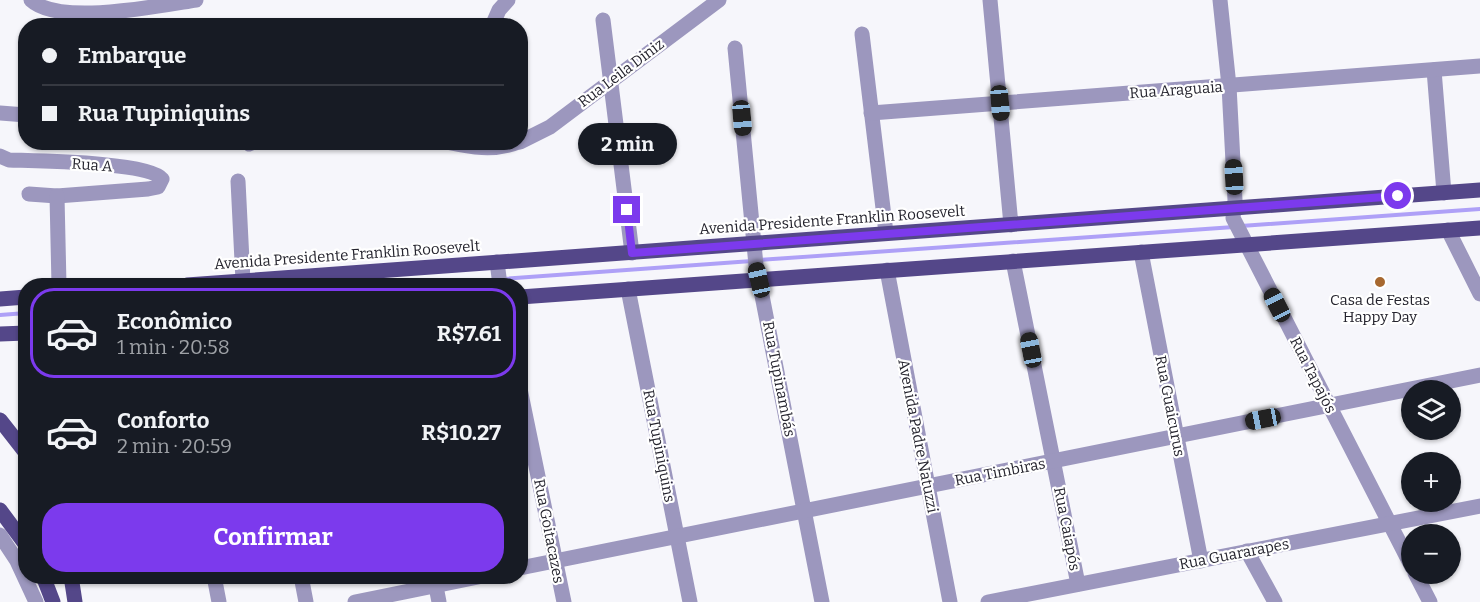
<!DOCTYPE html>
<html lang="pt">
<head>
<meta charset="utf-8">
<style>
	body { margin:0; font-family:Bitter,serif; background:#20242c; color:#f1f3f6; height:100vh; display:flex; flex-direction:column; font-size:22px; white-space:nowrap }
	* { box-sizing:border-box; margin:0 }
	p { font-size:20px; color:#9ea1a6 }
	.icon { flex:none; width:33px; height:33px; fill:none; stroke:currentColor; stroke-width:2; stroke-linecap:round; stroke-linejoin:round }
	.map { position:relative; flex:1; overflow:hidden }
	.sheet { position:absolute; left:18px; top:278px; width:510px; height:306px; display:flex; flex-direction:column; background:#171b24; border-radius:24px; box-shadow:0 2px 4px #0004 }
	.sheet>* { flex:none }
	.hud { position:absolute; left:18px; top:18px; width:510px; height:132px; border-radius:24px; box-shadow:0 2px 4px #0004; display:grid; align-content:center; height:132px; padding:0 24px; background:#171b24 }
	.buttons { position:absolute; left:1401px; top:380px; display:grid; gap:12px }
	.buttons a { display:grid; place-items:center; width:60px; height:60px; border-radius:50%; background:#171b24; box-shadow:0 2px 4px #0004; font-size:30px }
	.end { position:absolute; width:27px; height:27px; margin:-14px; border:8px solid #7c3aed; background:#fff; box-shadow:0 0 0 3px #fff }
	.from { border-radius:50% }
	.bubble { position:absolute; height:42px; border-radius:21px; background:#171b24; box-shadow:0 2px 4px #0004; font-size:20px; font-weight:700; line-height:42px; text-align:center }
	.car { position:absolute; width:18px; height:36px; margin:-18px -9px; border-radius:8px; box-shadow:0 0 4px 2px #0007; background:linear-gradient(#222 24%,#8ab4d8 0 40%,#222 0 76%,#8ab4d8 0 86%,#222 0) }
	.hud b { display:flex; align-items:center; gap:21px; height:57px; font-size:22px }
	.hud b+b { border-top:2px solid #363941 }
	.hud i { width:15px; height:15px; background:#f1f3f6 }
	ul { padding:10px 0 0; list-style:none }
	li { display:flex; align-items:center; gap:18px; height:90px; margin:0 12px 9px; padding:0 12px; border:3px solid transparent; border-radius:24px }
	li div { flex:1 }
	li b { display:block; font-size:22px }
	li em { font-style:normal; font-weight:700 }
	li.active { border-color:#7c3aed }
	li>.icon { width:54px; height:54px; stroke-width:1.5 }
	.primary-button { display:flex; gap:12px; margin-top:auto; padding:12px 24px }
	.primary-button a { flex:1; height:69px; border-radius:24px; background:#7c3aed; color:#fff; font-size:24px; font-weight:700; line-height:69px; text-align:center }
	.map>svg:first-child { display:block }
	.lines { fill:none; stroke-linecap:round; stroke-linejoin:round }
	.stream { stroke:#aea0f7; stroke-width:4 }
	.minor { stroke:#9c97be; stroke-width:15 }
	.major { stroke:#544789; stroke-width:15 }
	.route { stroke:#7c3aed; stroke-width:8 }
	.poi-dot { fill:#a76830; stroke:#fff; stroke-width:2 }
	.labels { text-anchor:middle; stroke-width:4.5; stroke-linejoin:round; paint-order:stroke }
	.street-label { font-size:15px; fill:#25242e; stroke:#fff }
	.poi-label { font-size:15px; fill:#25242e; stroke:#fff }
</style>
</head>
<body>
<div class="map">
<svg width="1480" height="602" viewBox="0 0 1480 602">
	<rect width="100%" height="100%" fill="#f6f6fb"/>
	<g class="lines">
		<!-- stream -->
		<g class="stream">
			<polyline points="1241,226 1480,209"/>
			<polyline points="760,260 1234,227"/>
			<polyline points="502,279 752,261"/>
			<polyline points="422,285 495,280"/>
			<polyline points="0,315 26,313"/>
		</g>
		<!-- minor -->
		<g class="minor">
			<path d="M31 0C59 26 158 6 196 0"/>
			<polyline points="990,0 1011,225"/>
			<polyline points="1220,0 1229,86 1235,200 1233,218 1412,567"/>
			<polyline points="603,20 632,253"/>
			<polyline points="492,26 499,10 508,0"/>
			<polyline points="862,34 886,233"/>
			<polyline points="735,48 756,265 822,602"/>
			<polyline points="1434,70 1444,193"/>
			<polyline points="0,113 26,115"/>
			<polyline points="871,113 1480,66"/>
			<path d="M446 142C470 147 494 152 518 142"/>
			<polyline points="520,142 550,127 719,0"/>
			<polyline points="249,144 254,142"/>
			<path d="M0 156 9 160C35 161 149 162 162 179L158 187 148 189 57 196 29 194"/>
			<polyline points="238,181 243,281"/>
			<polyline points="57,196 59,285"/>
			<polyline points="1448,230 1480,294"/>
			<polyline points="1141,252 1201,561"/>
			<polyline points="1013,261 1078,584"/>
			<polyline points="497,262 500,285"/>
			<polyline points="887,270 950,602"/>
			<polyline points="628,289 690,602"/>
			<polyline points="520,389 564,602"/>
			<polyline points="0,535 17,561 36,602"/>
			<polyline points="1247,551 1275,602"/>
			<polyline points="520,568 1480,375"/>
			<polyline points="1415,573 1430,602"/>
			<polyline points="214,576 219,602"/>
			<polyline points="301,576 306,602"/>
			<polyline points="434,576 439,602"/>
			<polyline points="355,602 483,576"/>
			<polyline points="988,602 1480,506"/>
		</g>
		<!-- major -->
		<g class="major">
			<polyline points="187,285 1480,190"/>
			<polyline points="520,297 1480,228"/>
			<polyline points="0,299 26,297"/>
			<polyline points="0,334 26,333"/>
			<polyline points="0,420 26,453"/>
			<polyline points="0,510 26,545"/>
			<polyline points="43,576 53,602"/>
			<polyline points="71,576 75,602"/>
		</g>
	</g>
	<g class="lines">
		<!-- route -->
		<polyline class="route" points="627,210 632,253 1398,196"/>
	</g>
	<!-- markers -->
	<circle class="poi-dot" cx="1380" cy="282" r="6"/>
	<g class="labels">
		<!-- street labels -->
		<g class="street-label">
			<text transform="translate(621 73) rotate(-37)" y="5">Rua Leila Diniz</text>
			<text transform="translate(1176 90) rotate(-4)" y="5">Rua Araguaia</text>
			<text transform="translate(92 165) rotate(4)" y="5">Rua A</text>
			<text transform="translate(832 220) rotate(-4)" y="5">Avenida Presidente Franklin Roosevelt</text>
			<text transform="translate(347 255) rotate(-4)" y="5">Avenida Presidente Franklin Roosevelt</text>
			<text transform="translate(1313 375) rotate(63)" y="5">Rua Tapajós</text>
			<text transform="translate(779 379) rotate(79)" y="5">Rua Tupinambás</text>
			<text transform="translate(1170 406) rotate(79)" y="5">Rua Guaicurus</text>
			<text transform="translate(918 436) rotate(79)" y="5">Avenida Padre Natuzzi</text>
			<text transform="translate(659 446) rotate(79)" y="5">Rua Tupiniquins</text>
			<text transform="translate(1000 472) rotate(-11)" y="5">Rua Timbiras</text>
			<text transform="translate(1067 529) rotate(79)" y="5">Rua Caiapós</text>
			<text transform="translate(549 531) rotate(79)" y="5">Rua Goitacazes</text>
			<text transform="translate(1234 554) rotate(-11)" y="5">Rua Guararapes</text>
		</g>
		<!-- poi labels -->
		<g class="poi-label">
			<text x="1380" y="305">Casa de Festas<tspan x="1380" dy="17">Happy Day</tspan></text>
		</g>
	</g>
</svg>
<div class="buttons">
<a><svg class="icon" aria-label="layers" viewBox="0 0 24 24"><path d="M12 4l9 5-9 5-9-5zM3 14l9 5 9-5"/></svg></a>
<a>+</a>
<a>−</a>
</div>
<i class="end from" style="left:1398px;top:196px"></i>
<i class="end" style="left:627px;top:210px"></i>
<div class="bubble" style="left:578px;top:123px;width:99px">2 min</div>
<i class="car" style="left:1000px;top:103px;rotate:175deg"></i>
<i class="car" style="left:742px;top:118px;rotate:175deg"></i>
<i class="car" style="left:1234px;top:177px;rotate:357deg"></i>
<i class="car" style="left:759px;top:280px;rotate:347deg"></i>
<i class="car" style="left:1277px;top:305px;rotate:333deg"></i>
<i class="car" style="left:1031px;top:350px;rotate:349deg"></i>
<i class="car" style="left:1263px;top:419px;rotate:259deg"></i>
<div class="hud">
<b><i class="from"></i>Embarque</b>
<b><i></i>Rua Tupiniquins</b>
</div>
<section class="sheet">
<ul>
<li class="active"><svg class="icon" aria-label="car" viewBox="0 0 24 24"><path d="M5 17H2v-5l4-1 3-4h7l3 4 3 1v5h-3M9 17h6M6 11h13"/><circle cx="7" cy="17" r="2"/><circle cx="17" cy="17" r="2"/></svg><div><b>Econômico</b><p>1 min · 20:58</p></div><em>R$7.61</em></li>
<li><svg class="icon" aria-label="car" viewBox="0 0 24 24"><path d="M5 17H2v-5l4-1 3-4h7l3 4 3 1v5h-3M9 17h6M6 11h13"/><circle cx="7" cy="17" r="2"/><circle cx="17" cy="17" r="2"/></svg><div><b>Conforto</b><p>2 min · 20:59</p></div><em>R$10.27</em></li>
</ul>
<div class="primary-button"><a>Confirmar</a></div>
</section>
</div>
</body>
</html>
